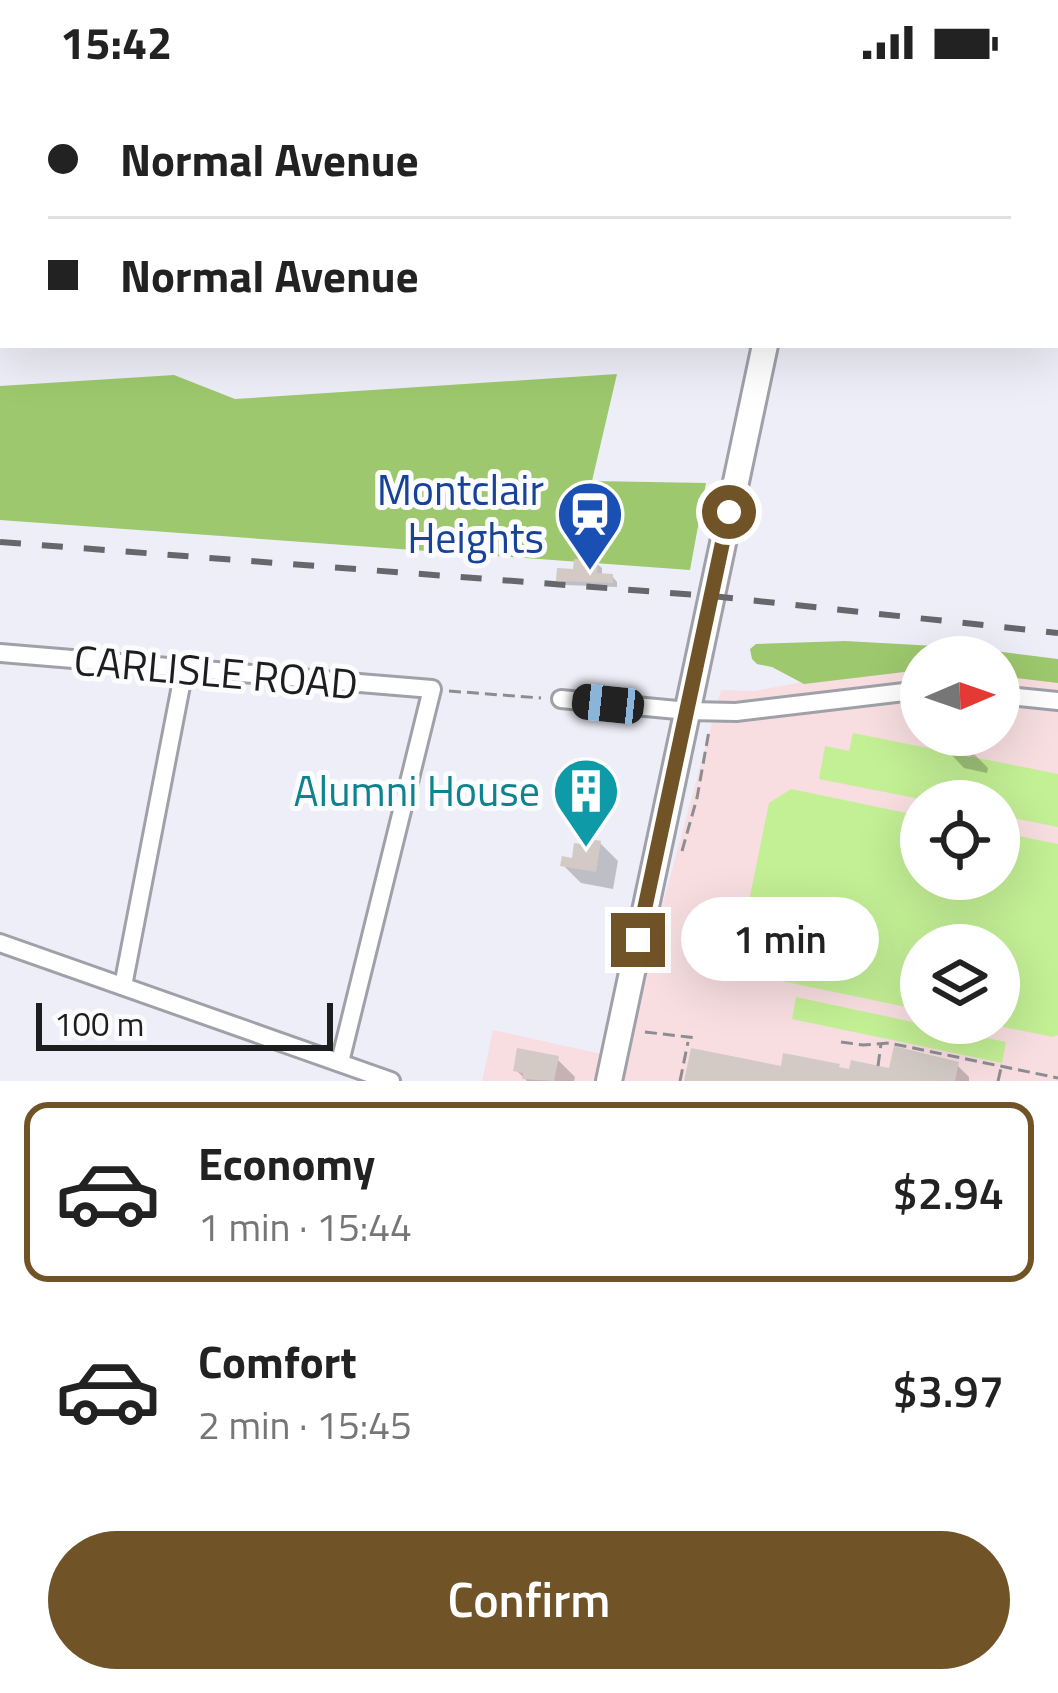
<!DOCTYPE html>
<html lang="en">
<head>
<meta charset="utf-8">
<style>
	body { margin:0; font-family:"Titillium Web",sans-serif; background:#f2f2f2; color:#222; height:100vh; display:flex; flex-direction:column; font-size:45px; white-space:nowrap }
	* { box-sizing:border-box; margin:0 }
	p { font-size:39px; color:#767676 }
	.icon { flex:none; width:66px; height:66px; fill:none; stroke:currentColor; stroke-width:2; stroke-linecap:round; stroke-linejoin:round }
	.map { position:relative; height:997px; overflow:hidden }
	.sheet { display:flex; flex-direction:column; background:#fff; flex:1 }
	.sheet>* { flex:none }
	.guide { position:absolute; left:0px; top:0px; width:1059px; height:264px; box-shadow:0 12px 48px #0002; display:grid; align-content:center; height:264px; padding:0 48px; background:#fff }
	.needle { width:78px; rotate:88deg }
	.tools { position:absolute; left:900px; top:552px; display:grid; gap:24px }
	.tools a { display:grid; place-items:center; width:120px; height:120px; border-radius:50%; background:#fff; box-shadow:0 12px 48px #0002; font-size:60px }
	.scale { position:absolute; left:36px; bottom:30px; width:297px; box-sizing:border-box; padding-left:12px; border:6px solid #1d1d20; border-top:0; font-size:33px; line-height:42px; white-space:nowrap; color:#1d1d20; -webkit-text-stroke:9px #fcfcfe; paint-order:stroke }
	.end { position:absolute; width:54px; height:54px; margin:-27px; border:15px solid #715328; background:#fff; box-shadow:0 0 0 6px #fff }
	.from { border-radius:50% }
	.bubble { position:absolute; height:84px; border-radius:42px; background:#fff; box-shadow:0 12px 48px #0002; font-size:39px; font-weight:600; line-height:84px; text-align:center }
	.car { position:absolute; width:36px; height:72px; margin:-36px -18px; border-radius:15px; box-shadow:0 0 9px 3px #0007; background:linear-gradient(#222 24%,#8ab4d8 0 40%,#222 0 76%,#8ab4d8 0 86%,#222 0) }
	.guide b { display:flex; align-items:center; gap:42px; height:114px; font-size:45px }
	.guide b+b { border-top:3px solid #e0e0e0 }
	.guide i { width:30px; height:30px; background:#222 }
	ul { padding:21px 0 0; list-style:none }
	li { display:flex; align-items:center; gap:36px; height:180px; margin:0 24px 18px; padding:0 24px; border:6px solid transparent; border-radius:24px }
	li div { flex:1 }
	li b { display:block; font-size:45px }
	li em { font-style:normal; font-weight:600 }
	li.current { border-color:#715328 }
	li>.icon { width:108px; height:108px; stroke-width:1.5 }
	.primary-button { display:flex; gap:24px; margin-top:auto; padding:24px 48px }
	.primary-button a { flex:1; height:138px; border-radius:72px; background:#715328; color:#fff; font-size:48px; font-weight:600; line-height:138px; text-align:center }
	.status { display:flex; justify-content:space-between; align-items:center; height:84px; padding:0 60px; background:#fff; direction:ltr }
	.status svg { height:33px; fill:currentColor }
	.map>svg:first-child { display:block }
	.education { fill:#f8dee0; fill-rule:evenodd }
	.green { fill:#c3ef95 }
	.forest { fill:#9dc86d }
	.shadow { fill:#0003 }
	.building { fill:#d3cac5 }
	.lines { fill:none; stroke-linecap:round; stroke-linejoin:round }
	.street-casing { stroke:#a0a0a9; stroke-width:22 }
	.secondary-casing { stroke:#a0a0a9; stroke-width:30 }
	.path { stroke:#8c8c92; stroke-width:3; stroke-dasharray:12 6; stroke-linecap:butt }
	.street { stroke:#fff; stroke-width:16 }
	.secondary { stroke:#fff; stroke-width:24 }
	.rail { stroke:#66666c; stroke-width:6; stroke-dasharray:21 21; stroke-linecap:butt }
	.route { stroke:#715328; stroke-width:15 }
	.labels { text-anchor:middle; stroke-width:10; stroke-linejoin:round; paint-order:stroke }
	.transit-label { font-size:42px; fill:#164399; stroke:#fcfcfe; text-anchor:end }
	.street-label { font-size:42px; fill:#1d1d20; stroke:#fcfcfe }
	.culture-label { font-size:42px; fill:#0d838f; stroke:#fcfcfe; text-anchor:end }
</style>
</head>
<body>
<div class="status"><b>15:42</b><svg viewBox="0 0 49 12"><path d="M0 12V9h3v3zM5 12V6h3v6zM10 12V3h3v9zM15 12V0h3v12zM26 1h20v11H26zM47 4h2v5h-2z"/></svg></div>
<div class="map">
<svg width="1058" height="997" viewBox="0 0 1058 997">
	<rect width="100%" height="100%" fill="#eeeef8"/>
	<!-- education -->
	<path class="education" d="M921 575V651H999V581L1058 588V997H482L493 946 629 976 654 852 721 606 755 607ZM921 717H999V795H921ZM921 861H999V939H921Z"/>
	<!-- green -->
	<g class="green">
		<polygon points="853,649 1058,690 1058,743 999,731 999,717 930,717 819,695 825,662 849,667"/>
		<polygon points="791,705 921,732 921,795 999,795 999,748 1058,760 1058,951 1053,953 984,939 999,939 999,861 921,861 921,926 753,891 739,866 769,719"/>
		<polygon points="796,913 1006,958 1002,979 792,935"/>
	</g>
	<!-- forest -->
	<g class="forest">
		<polygon points="617,290 592,397 706,399 690,486 0,436 0,302 174,291 235,315"/>
		<polygon points="845,557 972,564 1058,575 1058,599 999,592 999,573 921,573 921,586 804,600 772,583 757,580 752,575 750,565 756,560"/>
	</g>
	<!-- shadow -->
	<g class="shadow">
		<polygon points="596,479 602,484 602,492 612,492 617,498 617,503 565,501 559,496"/>
		<polygon points="947,666 970,666 988,684 987,689 964,684"/>
		<polygon points="600,759 618,777 613,805 581,799 563,781 574,778"/>
		<polygon points="693,967 783,985 891,988 957,981 969,993 969,997 687,997"/>
		<polygon points="557,975 575,993 574,997 527,997 516,986"/>
	</g>
	<!-- building -->
	<g class="building">
		<polygon points="574,475 598,476 597,489 613,490 613,499 556,497 557,484 573,485"/>
		<polygon points="945,658 972,664 970,673 943,667"/>
		<polygon points="582,753 601,757 596,788 560,782 562,772 572,774 574,759 581,760"/>
		<polygon points="894,962 959,978 955,997 684,997 691,964 781,982 783,969 840,980 839,983 849,985 851,976 889,984"/>
		<polygon points="517,964 559,972 554,997 522,995 523,989 513,987"/>
	</g>
	<g class="lines">
		<!-- street casing -->
		<g class="street-casing">
			<g id="street">
				<polyline points="0,569 432,605 340,978"/>
				<polyline points="999,611 1058,617"/>
				<polyline points="561,615 688,627 736,628 921,606"/>
				<polyline points="0,859 391,997"/>
				<polyline points="123,902 184,586"/>
			</g>
		</g>
		<!-- secondary casing -->
		<g class="secondary-casing">
			<g id="secondary">
				<polyline points="798,0 798,3"/>
				<polyline points="0,146 3,146"/>
				<polyline points="1056,217 1058,218"/>
				<polyline points="609,997 765,261"/>
			</g>
		</g>
		<!-- path -->
		<g class="path">
			<polyline points="449,607 541,614"/>
			<polyline points="682,767 697,714 709,647"/>
			<polyline points="645,948 697,954"/>
			<polyline points="841,958 863,961 889,959 1058,994"/>
			<polyline points="878,982 881,960"/>
			<polyline points="680,997 688,958"/>
			<polyline points="998,997 1001,984"/>
		</g>
		<!-- street -->
		<use href="#street" class="street"/>
		<!-- secondary -->
		<use href="#secondary" class="secondary"/>
		<!-- rail -->
		<polyline class="rail" points="0,458 711,512 1058,549"/>
	</g>
	<g class="lines">
		<!-- route -->
		<polyline class="route" points="638,856 729,428"/>
	</g>
	<!-- icons -->
	<defs>
		<g id="station-pin" transform="scale(3.45)"><path d="M0 17L-7.5 6A9.5 9.5 0 1 1 7.5 6Z" fill="#1a4fb4" stroke="#fcfcfe"/><path d="M-3-6H3Q5-6 5-4V2Q5 4 3 4L4.5 6H3L1.5 4h-3L-3 6H-4.5L-3 4Q-5 4-5 2V-4Q-5-6-3-6ZM-3.5-4v3h7v-3ZM-3.5 1v1.5H-2V1ZM2 1v1.5H3.5V1Z" fill="#fff"/></g>
		<g id="building-pin" transform="scale(3.45)"><path d="M0 17L-7.5 6A9.5 9.5 0 1 1 7.5 6Z" fill="#0f9aa8" stroke="#fcfcfe"/><path d="M-4-6H4V6H1V3H-1V6H-4ZM-2.5-4.3h1.7v1.8h-1.7ZM.8-4.3h1.7v1.8H.8ZM-2.5-1h1.7V.8h-1.7ZM.8-1h1.7V.8H.8Z" fill="#fff"/></g>
	</defs>
	<g fill-rule="evenodd">
		<use href="#station-pin" x="590" y="430"/>
		<use href="#building-pin" x="586" y="707"/>
	</g>
	<g class="labels">
		<!-- transit labels -->
		<g class="transit-label">
			<text x="544" y="421">Montclair<tspan x="544" dy="48">Heights</tspan></text>
		</g>
		<!-- street labels -->
		<g class="street-label">
			<text transform="translate(216 588) rotate(5)" y="15">CARLISLE ROAD</text>
		</g>
		<!-- culture labels -->
		<g class="culture-label">
			<text x="540" y="722">Alumni House</text>
		</g>
	</g>
</svg>
<div class="tools">
<a><svg class="needle" viewBox="-14 -14 28 28"><path d="M0-13l5 13h-10z" fill="#e53935"/><path d="M0 13l5-13h-10z" fill="#767676"/></svg></a>
<a><svg class="icon" aria-label="locate" viewBox="0 0 24 24"><circle cx="12" cy="12" r="6"/><path d="M12 2v4M12 18v4M2 12h4M18 12h4"/></svg></a>
<a><svg class="icon" aria-label="layers" viewBox="0 0 24 24"><path d="M12 4l9 5-9 5-9-5zM3 14l9 5 9-5"/></svg></a>
</div>
<div class="scale">100 m</div>
<i class="end from" style="left:729px;top:428px"></i>
<i class="end" style="left:638px;top:856px"></i>
<div class="bubble" style="left:681px;top:813px;width:198px">1 min</div>
<i class="car" style="left:608px;top:620px;rotate:276deg"></i>
<div class="guide">
<b><i class="from"></i>Normal Avenue</b>
<b><i></i>Normal Avenue</b>
</div>
</div>
<section class="sheet">
<ul>
<li class="current"><svg class="icon" aria-label="car" viewBox="0 0 24 24"><path d="M5 17H2v-5l4-1 3-4h7l3 4 3 1v5h-3M9 17h6M6 11h13"/><circle cx="7" cy="17" r="2"/><circle cx="17" cy="17" r="2"/></svg><div><b>Economy</b><p>1 min · 15:44</p></div><em>$2.94</em></li>
<li><svg class="icon" aria-label="car" viewBox="0 0 24 24"><path d="M5 17H2v-5l4-1 3-4h7l3 4 3 1v5h-3M9 17h6M6 11h13"/><circle cx="7" cy="17" r="2"/><circle cx="17" cy="17" r="2"/></svg><div><b>Comfort</b><p>2 min · 15:45</p></div><em>$3.97</em></li>
</ul>
<div class="primary-button"><a>Confirm</a></div>
</section>
</body>
</html>
